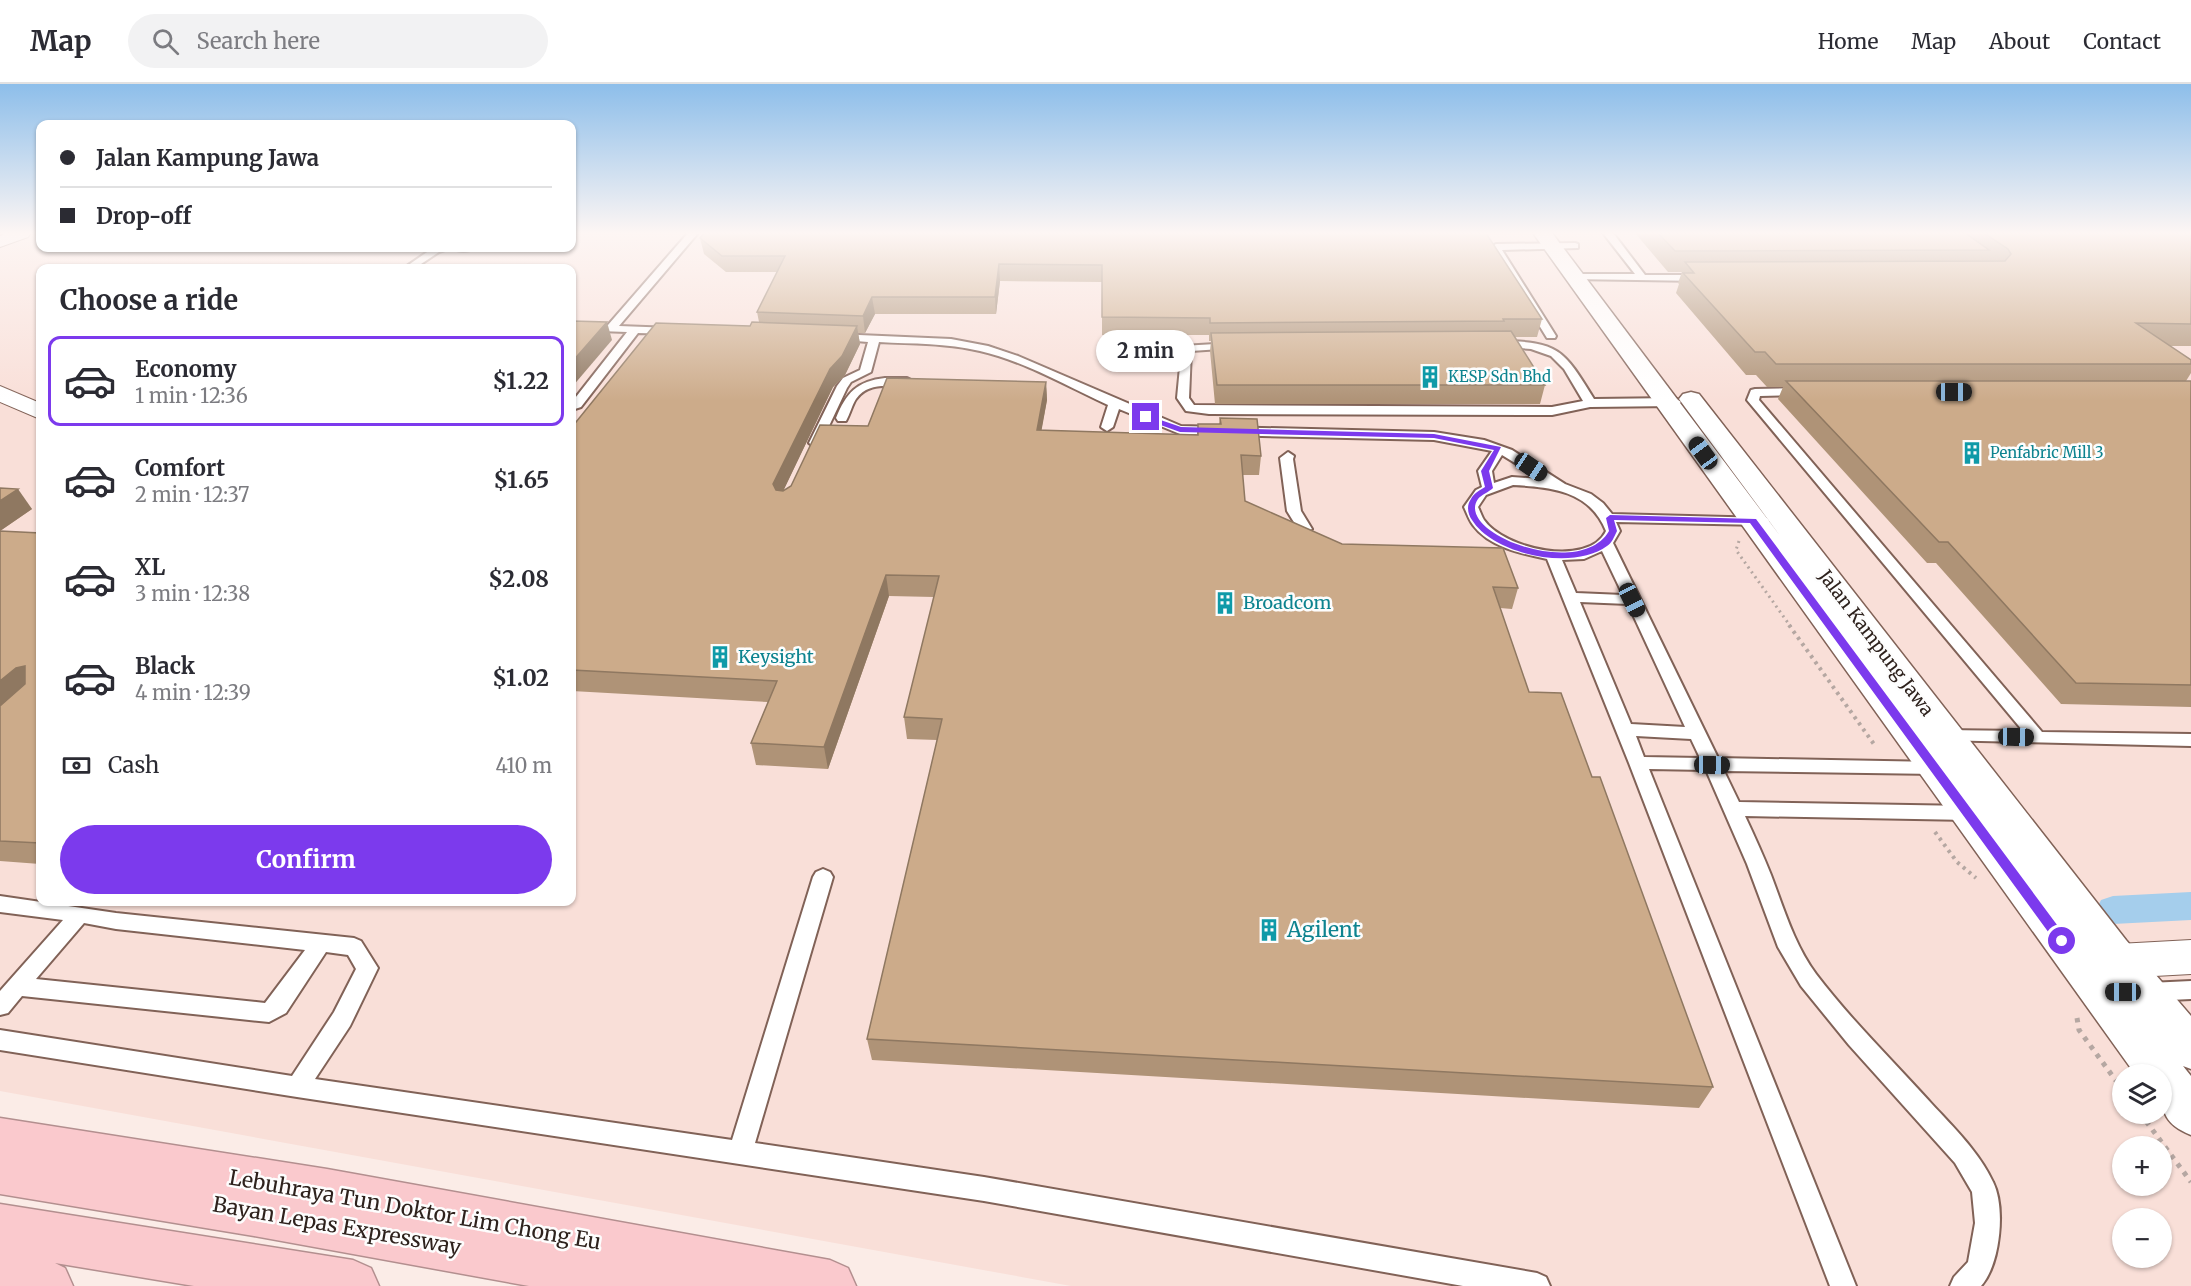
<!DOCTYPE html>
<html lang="en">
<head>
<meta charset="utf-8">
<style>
	body { margin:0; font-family:Merriweather,serif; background:#f2f2f3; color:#2b2b33; height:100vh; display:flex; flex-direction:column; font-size:22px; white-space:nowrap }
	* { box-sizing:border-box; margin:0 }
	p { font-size:20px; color:#7c7c81 }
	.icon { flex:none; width:33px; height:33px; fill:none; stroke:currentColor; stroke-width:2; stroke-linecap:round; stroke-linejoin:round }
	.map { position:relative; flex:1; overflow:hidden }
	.panel { position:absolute; left:36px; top:180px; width:540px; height:642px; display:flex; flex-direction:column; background:#fff; border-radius:12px; box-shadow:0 2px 4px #0004 }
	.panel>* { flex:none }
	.guide { position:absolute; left:36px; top:36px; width:540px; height:132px; border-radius:12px; box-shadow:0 2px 4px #0004; display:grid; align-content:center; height:132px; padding:0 24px; background:#fff }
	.controls { position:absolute; left:2112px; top:980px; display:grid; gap:12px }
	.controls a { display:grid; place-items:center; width:60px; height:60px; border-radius:50%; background:#fff; box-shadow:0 2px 4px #0004; font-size:30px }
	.end { position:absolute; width:27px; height:27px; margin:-14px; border:8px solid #7c3aed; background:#fff; box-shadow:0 0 0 3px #fff }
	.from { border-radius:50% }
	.bubble { position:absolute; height:42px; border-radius:21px; background:#fff; box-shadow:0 2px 4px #0004; font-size:20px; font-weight:700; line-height:42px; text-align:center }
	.car { position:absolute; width:18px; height:36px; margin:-18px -9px; border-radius:8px; box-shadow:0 0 4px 2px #0007; background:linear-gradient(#222 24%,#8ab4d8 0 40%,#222 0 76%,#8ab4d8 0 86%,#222 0) }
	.guide b { display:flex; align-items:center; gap:21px; height:57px; font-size:22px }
	.guide b+b { border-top:2px solid #e1e1e2 }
	.guide i { width:15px; height:15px; background:#2b2b33 }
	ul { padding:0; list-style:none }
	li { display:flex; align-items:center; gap:18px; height:90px; margin:0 12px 9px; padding:0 12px; border:3px solid transparent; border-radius:12px }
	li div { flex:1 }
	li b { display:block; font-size:22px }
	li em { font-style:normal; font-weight:700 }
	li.current { border-color:#7c3aed }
	li>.icon { width:54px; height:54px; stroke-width:1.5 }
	h2 { padding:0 24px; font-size:27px; line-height:72px }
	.pay { display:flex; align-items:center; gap:15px; height:66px; padding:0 24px; font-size:22px }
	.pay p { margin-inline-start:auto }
	.button { display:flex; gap:12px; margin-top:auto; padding:12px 24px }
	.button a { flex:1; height:69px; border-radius:36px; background:#7c3aed; color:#fff; font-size:24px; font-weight:700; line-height:69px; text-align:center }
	header { display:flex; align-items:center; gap:36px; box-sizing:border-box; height:84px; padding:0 30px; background:#fff; border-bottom:2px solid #e1e1e2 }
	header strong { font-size:28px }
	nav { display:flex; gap:33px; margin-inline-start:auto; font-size:21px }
	.search { width:420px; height:54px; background:#f2f2f3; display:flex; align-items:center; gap:15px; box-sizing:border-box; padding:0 21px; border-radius:33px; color:#7c7c81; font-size:22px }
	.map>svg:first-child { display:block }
	.industrial { fill:#f9dfd8; fill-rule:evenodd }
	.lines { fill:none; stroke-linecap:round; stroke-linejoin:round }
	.canal { fill:#a5ceec; fill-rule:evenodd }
	.lane-casing { stroke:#816257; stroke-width:4 }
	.street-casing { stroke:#816257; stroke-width:2 }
	.secondary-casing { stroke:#816257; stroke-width:3 }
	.highway-casing { stroke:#b38f8f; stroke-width:3 }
	.path-far2 { stroke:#b5a7a2; stroke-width:3; stroke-dasharray:2 4; stroke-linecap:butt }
	.path-far1 { stroke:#b5a7a2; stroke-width:4; stroke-dasharray:3 4.5; stroke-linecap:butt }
	.path { stroke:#b5a7a2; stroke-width:5; stroke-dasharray:4.5 6; stroke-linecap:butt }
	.lane { fill:#fff; fill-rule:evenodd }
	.street { fill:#fff; fill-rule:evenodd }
	.secondary { fill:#fff; fill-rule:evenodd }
	.highway { fill:#fac9cd; fill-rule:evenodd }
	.wall { fill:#af9377 }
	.shaded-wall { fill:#8f7861 }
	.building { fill:#ccab8a; stroke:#8f7861; stroke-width:1.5 }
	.route { fill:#7c3aed }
	.labels { text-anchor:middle; stroke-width:5; stroke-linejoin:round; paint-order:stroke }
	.far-culture-label { font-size:15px; fill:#0d838f; stroke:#fdfdfd; text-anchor:start }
	.culture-label { font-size:18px; fill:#0d838f; stroke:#fdfdfd; text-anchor:start }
	.street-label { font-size:18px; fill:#2e221d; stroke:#fdfdfd }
	.near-culture-label { font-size:21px; fill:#0d838f; stroke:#fdfdfd; text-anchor:start }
	.near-street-label { font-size:21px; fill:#2e221d; stroke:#fdfdfd }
</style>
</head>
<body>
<header>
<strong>Map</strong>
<div class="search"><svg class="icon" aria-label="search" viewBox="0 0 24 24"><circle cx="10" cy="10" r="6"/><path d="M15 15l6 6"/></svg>Search here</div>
<nav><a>Home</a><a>Map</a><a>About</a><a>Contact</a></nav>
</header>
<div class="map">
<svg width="2191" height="1202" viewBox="0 0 2191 1202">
	<rect width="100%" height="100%" fill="#fbece7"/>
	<!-- industrial -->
	<path class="industrial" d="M0 149H40V164H572V149H2191V1202H1071L0 1007ZM40 184H572V818H40ZM2122 990H2162V1029H2122ZM2122 1062H2162V1101H2122ZM2122 1134H2162V1173H2122Z"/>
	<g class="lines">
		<!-- canal -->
		<polygon class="canal" points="2191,808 2191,836 2113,840 2101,836 2096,826 2101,816 2113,812"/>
		<!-- lane casing -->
		<g class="lane-casing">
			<g id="lane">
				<polygon points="688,149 698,149 619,242 673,244 678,247 673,250 638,249 581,323 572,326 572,318 627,248 572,246 572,240 608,241"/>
				<polygon points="1603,149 1613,149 1645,191 1702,191 1707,194 1702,197 1570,195 1570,191 1574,190 1635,190"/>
				<polygon points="1575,159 1578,160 1578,164 1502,166 1556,252 1555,254 1547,254 1491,163 1496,160"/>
				<polygon points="433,164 451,164 439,168 415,184 404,184"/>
				<path d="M454 164H473C469 168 458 168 454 164Z"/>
				<path d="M836 250 951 255 988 262 1018 272 1181 342 1434 348 1484 356 1512 366 1565 400 1591 410 1603 419 1612 430 1767 434 1769 437 1762 441 1616 438 1620 447 1613 459 1718 674 1937 678 1943 680 1946 684 1943 688 1937 690 1724 687 1739 718 1969 722 1976 724 1978 729 1976 734 1969 736 1745 732C1754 751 1763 771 1771 791 1784 825 1794 860 1816 890 1851 936 1893 977 1931 1019 1954 1044 1979 1068 1993 1098 2006 1124 2000 1181 1981 1202H1950L1954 1193 1968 1178 1975 1139 1972 1108 1955 1079 1849 961 1801 902 1778 863 1747 780 1706 686 1649 685 1856 1202H1830L1629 679 1547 475C1522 470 1489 463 1473 441 1469 436 1467 429 1464 423L1476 406 1482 403 1478 387 1492 367 1434 356 1180 350 1119 325 1113 343 1107 347 1101 343 1108 321C1067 302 1024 277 980 267 947 259 913 260 879 258L871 288 851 298 847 304 821 359 815 363 809 359 837 302 843 294 860 286 868 258 832 255V251ZM1502 371 1541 395 1512 393 1494 399 1492 387ZM1513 401C1552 403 1590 407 1606 447 1588 484 1504 465 1484 436 1482 433 1480 427 1478 423L1486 411ZM1602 467 1623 511 1576 509 1562 476 1584 475ZM1580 518 1628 520 1685 643 1631 640ZM1636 652 1691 655 1700 674 1644 673Z"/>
				<path d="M1498 257C1559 257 1564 266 1594 315L1675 314 1681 318 1675 322 1590 323 1552 331 1209 330 1186 327 1177 314 1182 262 1232 259 1238 262 1236 264 1191 267 1189 314 1194 321 1552 323 1583 317 1564 285 1551 272 1531 265 1494 262V258Z"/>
				<path d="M885 294H907L913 297C899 308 872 293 856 315 852 321 850 330 846 337H838L836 334C846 309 857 297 885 294Z"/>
				<polygon points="1803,304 1807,305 1807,311 1760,312 1759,316 2042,648 2191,650 2191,662 1938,656 1935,652 1938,648 1944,646 2023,647 1747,316 1751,306 1755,305"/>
				<polygon points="1288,368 1294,372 1293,375 1301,427 1312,445 1305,449 1300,448 1287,427 1280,374"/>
				<path d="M823 785 830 788 833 793 755 1059 984 1093 1537 1189 1546 1193 1550 1202H1463L984 1117 297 1013 0 966V946L292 992 334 928 356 885 348 871 326 868 286 929 269 938 22 912 8 929 0 931V907L63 836 0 828V812L116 829 354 854 361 857 378 884 350 942 315 995 732 1056 813 793 816 788ZM84 839 116 845 305 866 265 919 36 895Z"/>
				<polygon points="2191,897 2191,915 2149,917 2141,914 2138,908 2141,902 2149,899"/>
			</g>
		</g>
		<!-- street casing -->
		<g class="street-casing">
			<g id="street">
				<polygon points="6,149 31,149 28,153 0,163 0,152"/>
				<polygon points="0,302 40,319 40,335 0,318"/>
				<polygon points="2191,856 2191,890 2118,894 2104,889 2098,877 2104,865 2118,860"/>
			</g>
		</g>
		<!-- secondary casing -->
		<g class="secondary-casing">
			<path id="secondary" d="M1533 149H1552L1781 453 1679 315 1683 310 1691 308 1699 310 2126 856 2191 932V985L2183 982 2191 992V1051C2158 1038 2162 1021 2162 990H2135Z"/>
		</g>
		<!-- highway casing -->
		<g class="highway-casing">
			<g id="highway">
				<polygon points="0,1034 327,1085 830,1176 848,1184 856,1202 529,1202 254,1152 0,1110"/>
				<polygon points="0,1120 353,1176 371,1184 379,1202 194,1202 55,1179 65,1184 73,1202 0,1202"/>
			</g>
		</g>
		<!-- path-far2 -->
		<polyline class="path-far2" points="1739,457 1736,466 1791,543"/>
		<!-- path-far1 -->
		<g class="path-far1">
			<polyline points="1789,541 1876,663"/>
			<polyline points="1935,748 1957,778 1976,794"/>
		</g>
		<!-- path -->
		<g class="path">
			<polyline points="2077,934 2079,946 2122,1005"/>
			<polyline points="2140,1029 2191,1098"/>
		</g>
		<!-- lane -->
		<use href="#lane" class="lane"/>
		<!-- street -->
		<use href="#street" class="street"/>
		<!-- secondary -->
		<use href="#secondary" class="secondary"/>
		<!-- highway -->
		<use href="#highway" class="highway"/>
	</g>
	<!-- wall -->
	<g class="wall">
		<polygon points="1486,149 1542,235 1537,253 1514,253 1545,301 1540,320 1215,320 1210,267 1211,257 1209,257 1209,251 1102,251 1102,198 1000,197 996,230 875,230 865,249 858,249 860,260 845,291 833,303 783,407 791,402 868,342 1046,298 1047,316 1041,347 1197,351 1198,340 1219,340 1220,334 1261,372 1259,391 1242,391 1245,417 1342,460 1518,504 1512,525 1500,524 1529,608 1592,693 1713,1003 1699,1024 872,976 867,955 937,656 907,655 904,633 934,513 889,512 828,685 756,681 751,659 768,618 572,607 572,343 750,242 759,238 757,228 777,188 726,188 704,170 700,154"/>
		<polygon points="1635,149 2191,149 2191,262 2170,262 2191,276 2191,289 2186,297 2191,297 2191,623 2061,620 1936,479 1927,479 1778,315 1783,303 1767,303 1756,291 1746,291 1676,209 1679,200 1678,199 1682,188 1668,188"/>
		<polygon points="0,404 32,425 0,447 40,449 40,780 0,777"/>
	</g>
	<!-- shaded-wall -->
	<g class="shaded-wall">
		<polygon points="999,180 1000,197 996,230 995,213"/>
		<polygon points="872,213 875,230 865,249 863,232"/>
		<polygon points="607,238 612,256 572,303 572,278"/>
		<polygon points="857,242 860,260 845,291 833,303 777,420 773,400 830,285"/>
		<polygon points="1046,298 1047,316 1038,366 1037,346"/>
		<polygon points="18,405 32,425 0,447 0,417"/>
		<polygon points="886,491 889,512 828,685 824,663"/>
		<polygon points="25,582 40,602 0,634 0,597 16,584"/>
	</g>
	<!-- building -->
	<g class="building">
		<polygon points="704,149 1486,149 1542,235 1503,235 1504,237 1210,239 1210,234 1102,233 1102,181 999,180 995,213 872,213 863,232 757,228 785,172 722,172 700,154"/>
		<polygon points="1658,149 1965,149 1989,166 1675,167"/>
		<polygon points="1984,149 2191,149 2191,240 2136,239 2191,276 2191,280 1776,280 1765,268 1755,268 1683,189 1694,189 1685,178 2005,177 2011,170 2008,165"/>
		<polygon points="572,237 607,238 572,278"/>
		<polygon points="752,238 857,242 842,272 830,285 773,400 776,406 783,407 791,402 820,341 868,342 887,294 1046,298 1037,346 1198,351 1198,340 1221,340 1220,334 1257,335 1261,372 1241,371 1245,417 1342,460 1503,464 1518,504 1493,503 1529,608 1561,609 1592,693 1600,693 1713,1003 867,955 942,635 904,633 939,492 886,491 824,663 751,659 777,597 572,586 572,343 656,239 750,242"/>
		<polygon points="1511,247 1545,301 1217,301 1211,249"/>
		<polygon points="1786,297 2191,297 2191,601 2076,599 1948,458 1939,458"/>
		<polygon points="0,404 18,405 0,417"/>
		<polygon points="0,447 40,449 40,759 0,757 0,622 25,600 25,582 16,584 0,597"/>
	</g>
	<!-- sky -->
	<linearGradient id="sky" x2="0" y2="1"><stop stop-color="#8dbeea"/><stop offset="0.47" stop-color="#fdf6f4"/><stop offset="1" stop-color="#fdf6f4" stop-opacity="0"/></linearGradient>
	<rect width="2191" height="317" fill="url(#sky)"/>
	<!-- route -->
	<path class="route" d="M1146 331 1181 343 1434 350 1501 363 1489 387 1493 404C1489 408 1481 411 1478 415 1454 449 1580 497 1609 447L1606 434 1610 431 1756 435 2066 853V860H2057L1750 439 1614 436 1617 447C1614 453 1612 459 1607 462 1573 487 1494 471 1472 436 1468 430 1466 422 1471 415 1473 410 1480 406 1485 403L1481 387 1494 366 1434 354 1180 348 1144 335Z"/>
	<!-- icons -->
	<defs>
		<g id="building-bare" transform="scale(1.8)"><path d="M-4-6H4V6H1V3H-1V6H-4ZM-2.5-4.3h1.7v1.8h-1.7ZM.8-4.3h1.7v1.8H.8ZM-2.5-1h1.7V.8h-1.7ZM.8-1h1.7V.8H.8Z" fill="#0f9aa8" stroke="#fdfdfd" stroke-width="2.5" paint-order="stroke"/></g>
	</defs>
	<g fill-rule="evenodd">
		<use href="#building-bare" x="1430" y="293"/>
		<use href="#building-bare" x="1972" y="369"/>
		<use href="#building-bare" x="1225" y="519"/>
		<use href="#building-bare" x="720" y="573"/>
		<use href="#building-bare" x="1269" y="846"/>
	</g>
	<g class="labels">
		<!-- far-culture labels -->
		<g class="far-culture-label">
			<text x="1448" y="298">KESP Sdn Bhd</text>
			<text x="1990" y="374">Penfabric Mill 3</text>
		</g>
		<!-- culture labels -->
		<g class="culture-label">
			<text x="1243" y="525">Broadcom</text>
			<text x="738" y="579">Keysight</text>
		</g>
		<!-- street labels -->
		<g class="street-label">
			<text transform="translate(1876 559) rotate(53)" y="6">Jalan Kampung Jawa</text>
		</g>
		<!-- near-culture labels -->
		<g class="near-culture-label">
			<text x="1287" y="853">Agilent</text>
		</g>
		<!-- near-street labels -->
		<g class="near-street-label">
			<text transform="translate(415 1126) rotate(10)" y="7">Lebuhraya Tun Doktor Lim Chong Eu</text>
			<text transform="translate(337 1142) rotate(10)" y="7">Bayan Lepas Expressway</text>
		</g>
	</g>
</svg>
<div class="controls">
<a><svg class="icon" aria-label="layers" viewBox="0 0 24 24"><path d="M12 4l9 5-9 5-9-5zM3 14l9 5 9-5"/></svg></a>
<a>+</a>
<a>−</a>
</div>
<i class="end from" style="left:2062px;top:857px"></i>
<i class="end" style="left:1146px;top:333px"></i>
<div class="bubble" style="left:1096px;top:246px;width:99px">2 min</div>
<i class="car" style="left:1954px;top:308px;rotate:90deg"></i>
<i class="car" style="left:1703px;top:369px;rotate:324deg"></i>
<i class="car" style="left:1531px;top:383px;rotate:124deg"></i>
<i class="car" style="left:1632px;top:516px;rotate:154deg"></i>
<i class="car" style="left:2016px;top:653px;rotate:91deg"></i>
<i class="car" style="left:1712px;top:681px;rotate:91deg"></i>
<i class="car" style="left:2123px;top:908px;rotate:270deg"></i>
<div class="guide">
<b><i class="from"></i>Jalan Kampung Jawa</b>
<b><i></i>Drop-off</b>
</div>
<section class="panel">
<h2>Choose a ride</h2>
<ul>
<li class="current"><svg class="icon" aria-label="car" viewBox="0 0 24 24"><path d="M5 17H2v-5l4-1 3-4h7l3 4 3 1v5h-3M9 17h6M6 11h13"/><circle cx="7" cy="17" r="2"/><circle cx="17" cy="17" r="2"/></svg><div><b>Economy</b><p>1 min · 12:36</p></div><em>$1.22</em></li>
<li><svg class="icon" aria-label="car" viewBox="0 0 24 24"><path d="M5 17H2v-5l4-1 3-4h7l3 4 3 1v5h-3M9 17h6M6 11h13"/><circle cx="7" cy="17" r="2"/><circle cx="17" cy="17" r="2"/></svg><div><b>Comfort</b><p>2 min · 12:37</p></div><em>$1.65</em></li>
<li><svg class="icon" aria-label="car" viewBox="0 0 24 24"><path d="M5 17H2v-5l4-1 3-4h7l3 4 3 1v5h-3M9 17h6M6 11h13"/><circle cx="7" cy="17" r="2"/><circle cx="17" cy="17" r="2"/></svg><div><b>XL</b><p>3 min · 12:38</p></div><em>$2.08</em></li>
<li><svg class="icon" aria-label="car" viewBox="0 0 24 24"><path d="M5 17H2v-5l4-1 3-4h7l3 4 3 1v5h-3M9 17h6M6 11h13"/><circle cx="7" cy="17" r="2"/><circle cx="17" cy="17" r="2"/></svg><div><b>Black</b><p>4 min · 12:39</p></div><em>$1.02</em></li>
</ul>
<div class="pay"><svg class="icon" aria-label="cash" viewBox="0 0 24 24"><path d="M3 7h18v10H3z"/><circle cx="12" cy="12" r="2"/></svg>Cash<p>410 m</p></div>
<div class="button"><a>Confirm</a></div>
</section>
</div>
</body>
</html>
